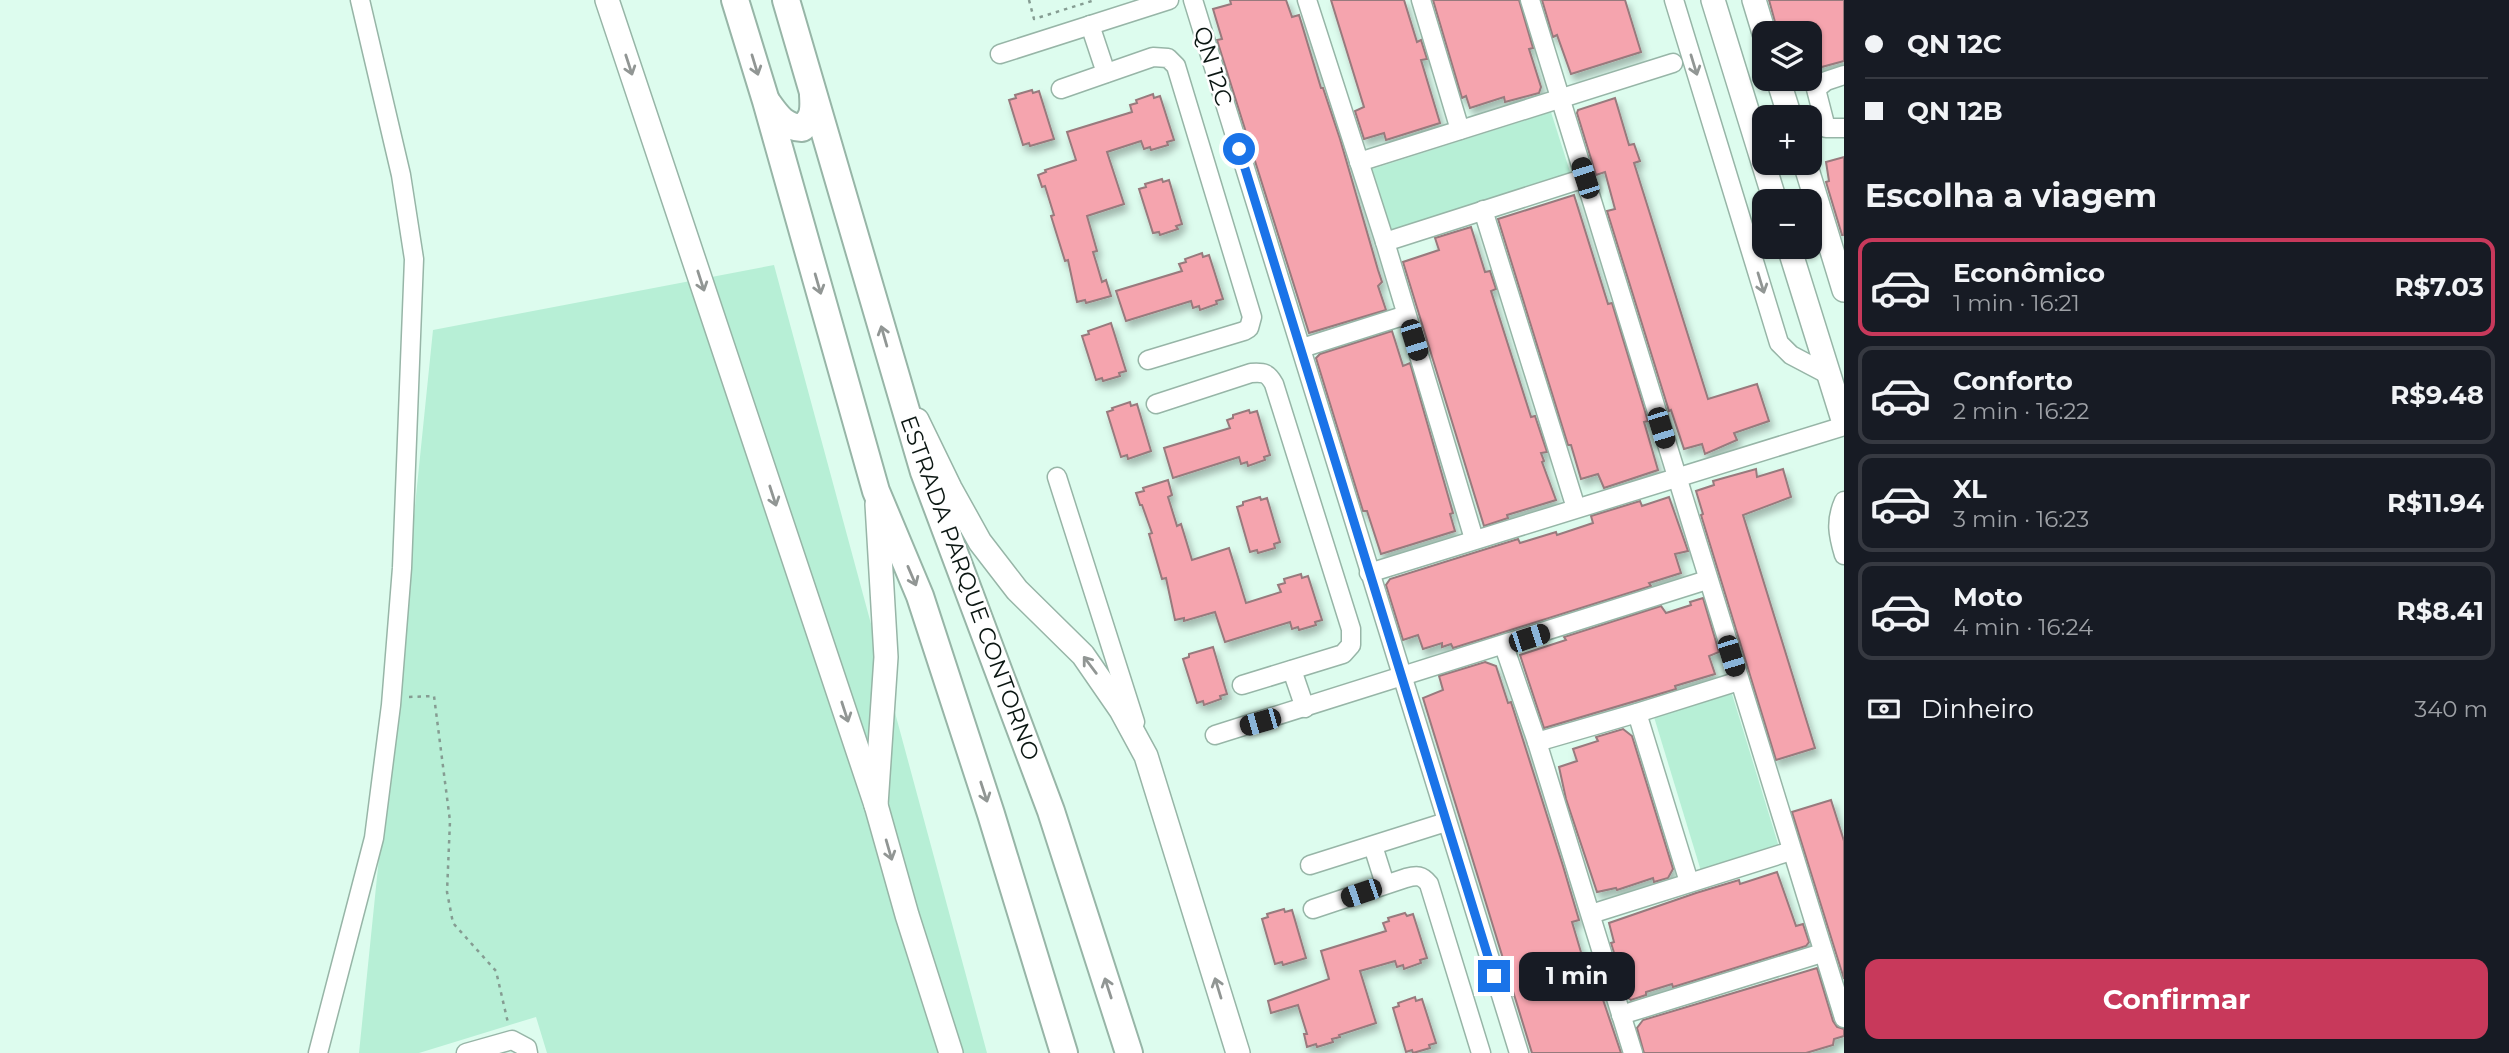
<!DOCTYPE html>
<html lang="pt">
<head>
<meta charset="utf-8">
<style>
	body { margin:0; font-family:Montserrat,sans-serif; background:#20242c; color:#f1f3f6; height:100vh; display:flex; flex-direction:column; font-size:26px; white-space:nowrap }
	* { box-sizing:border-box; margin:0 }
	p { font-size:23px; color:#9ea1a6 }
	.icon { flex:none; width:38px; height:38px; fill:none; stroke:currentColor; stroke-width:2; stroke-linecap:round; stroke-linejoin:round }
	.map { position:relative; flex:1; overflow:hidden }
	.side { display:flex; flex-direction:column; background:#171b24; width:665px }
	.side>* { flex:none }
	.banner { display:grid; align-content:center; height:154px; padding:0 21px; background:#171b24 }
	.buttons { position:absolute; left:1752px; top:21px; display:grid; gap:14px }
	.buttons a { display:grid; place-items:center; width:70px; height:70px; border-radius:14px; background:#171b24; box-shadow:0 2px 5px #0004; font-size:35px }
	.end { position:absolute; width:32px; height:32px; margin:-16px; border:9px solid #1a73e8; background:#fff; box-shadow:0 0 0 4px #fff }
	.from { border-radius:50% }
	.bubble { position:absolute; height:49px; border-radius:14px; background:#171b24; box-shadow:0 2px 5px #0004; font-size:23px; font-weight:700; line-height:49px; text-align:center }
	.car { position:absolute; width:21px; height:42px; margin:-21px -10px; border-radius:9px; box-shadow:0 0 5px 2px #0007; background:linear-gradient(#222 24%,#8ab4d8 0 40%,#222 0 76%,#8ab4d8 0 86%,#222 0) }
	.banner b { display:flex; align-items:center; gap:24px; height:66px; font-size:26px }
	.banner b+b { border-top:2px solid #363941 }
	.banner i { width:18px; height:18px; background:#f1f3f6 }
	ul { padding:0; list-style:none }
	li { display:flex; align-items:center; gap:21px; height:98px; margin:0 14px 10px; padding:0 7px; border:4px solid #363941; border-radius:14px }
	li div { flex:1 }
	li b { display:block; font-size:26px }
	li em { font-style:normal; font-weight:700 }
	li.on { border-color:#c8395b }
	li>.icon { width:63px; height:63px; stroke-width:1.5 }
	h2 { padding:0 21px; font-size:32px; line-height:84px }
	.pay { display:flex; align-items:center; gap:18px; height:77px; padding:0 21px; font-size:26px }
	.pay p { margin-inline-start:auto }
	.button { display:flex; gap:14px; margin-top:auto; padding:14px 21px }
	.button a { flex:1; height:80px; border-radius:14px; background:#c8395b; color:#fff; font-size:28px; font-weight:700; line-height:80px; text-align:center }
	main { display:flex; flex:1; min-height:0 }
	.map>svg:first-child { display:block }
	.green { fill:#b7efd6 }
	.building { fill:#f5a4ae; stroke:#987a7d; stroke-width:2; filter:url(#shadow) }
	.lines { fill:none; stroke-linecap:round; stroke-linejoin:round }
	.minor-casing { stroke:#97b5a7; stroke-width:21 }
	.major-casing { stroke:#97b5a7; stroke-width:26 }
	.highway-casing { stroke:#97b5a7; stroke-width:30 }
	.path { stroke:#859c92; stroke-width:2.5; stroke-dasharray:3.5 5; stroke-linecap:butt }
	.minor { stroke:#fff; stroke-width:18 }
	.major { stroke:#fff; stroke-width:23 }
	.highway { stroke:#fff; stroke-width:26 }
	.oneway { stroke:#919694 }
	.route { stroke:#1a73e8; stroke-width:9 }
	.labels { text-anchor:middle; stroke-width:5; stroke-linejoin:round; paint-order:stroke }
	.street-label { font-size:23px; fill:#0b1612; stroke:#fff }
</style>
</head>
<body>
<main>
<div class="map">
<svg width="1844" height="1053" viewBox="0 0 1844 1053">
	<defs>
		<filter id="shadow"><feDropShadow dx="3.5" dy="6" stdDeviation="3.5" flood-color="#0004"/></filter>
	</defs>
	<rect width="100%" height="100%" fill="#ddfcee"/>
	<!-- green -->
	<g class="green">
		<polygon points="1551,112 1572,178 1393,235 1372,169"/>
		<polygon points="774,265 987,1053 547,1053 536,1017 419,1053 359,1053 433,330"/>
		<polygon points="1732,694 1779,847 1701,871 1654,717"/>
	</g>
	<!-- building -->
	<g class="building">
		<polygon points="1230,0 1286,0 1292,17 1299,15 1321,88 1323,88 1340,139 1378,270 1382,282 1378,286 1386,310 1309,333 1217,40 1222,39 1213,9 1231,4"/>
		<polygon points="1331,0 1404,0 1417,42 1421,40 1427,59 1421,60 1440,123 1386,140 1384,133 1364,139 1355,111 1364,107"/>
		<polygon points="1433,0 1519,0 1533,48 1529,49 1541,87 1539,93 1505,102 1504,97 1470,108 1466,96 1462,98"/>
		<polygon points="1542,0 1625,0 1641,52 1571,74 1557,35 1553,37"/>
		<polygon points="1769,0 1844,0 1844,61 1818,68 1816,64 1810,66 1810,33 1778,33"/>
		<polygon points="1032,90 1033,93 1039,91 1054,139 1030,146 1029,143 1023,145 1009,100 1016,98 1015,95"/>
		<polygon points="1153,94 1154,98 1160,96 1174,140 1167,142 1168,145 1151,150 1150,147 1144,149 1141,141 1107,152 1124,204 1087,216 1097,251 1093,252 1097,265 1102,282 1106,280 1111,296 1086,303 1085,300 1077,302 1068,260 1065,261 1051,216 1054,215 1045,186 1042,187 1038,175 1046,172 1045,170 1076,160 1067,132 1132,112 1130,105 1137,103 1136,100"/>
		<polygon points="1615,98 1629,145 1634,144 1640,161 1634,163 1708,399 1757,384 1769,421 1734,433 1737,440 1705,454 1702,444 1684,449 1671,410 1669,411 1607,211 1615,209 1605,172 1596,175 1577,113 1578,110"/>
		<polygon points="1844,157 1844,235 1842,235 1826,182 1829,181 1826,162"/>
		<polygon points="1162,179 1163,182 1169,180 1182,224 1176,226 1178,229 1160,235 1159,232 1153,233 1139,189 1146,187 1145,184"/>
		<polygon points="1574,195 1608,304 1612,303 1647,418 1648,421 1644,422 1658,470 1604,488 1598,474 1581,479 1571,445 1568,445 1498,219"/>
		<polygon points="1471,227 1485,272 1490,271 1496,289 1491,291 1531,417 1535,416 1547,452 1541,453 1544,461 1542,462 1556,500 1507,515 1508,518 1484,526 1403,262 1439,250 1435,238"/>
		<polygon points="1202,253 1203,257 1209,255 1223,299 1216,301 1217,304 1200,310 1199,306 1193,308 1191,301 1126,321 1116,291 1182,271 1179,264 1186,262 1185,259"/>
		<polygon points="1111,323 1126,371 1119,373 1120,376 1103,381 1102,378 1096,380 1082,336 1089,334 1088,331"/>
		<polygon points="1392,331 1403,366 1410,363 1453,513 1450,514 1455,531 1381,554 1367,511 1363,511 1316,358 1320,354"/>
		<polygon points="1130,402 1131,406 1137,404 1151,451 1128,459 1127,455 1121,457 1107,412 1113,410 1112,408"/>
		<polygon points="1249,410 1250,413 1257,411 1270,455 1264,457 1265,460 1248,466 1247,462 1241,464 1239,457 1173,478 1164,448 1230,428 1227,420 1233,418 1233,415"/>
		<polygon points="1756,469 1757,477 1783,469 1791,497 1743,515 1815,748 1776,760 1701,515 1703,514 1696,491 1714,485 1713,481"/>
		<polygon points="1168,480 1172,495 1168,497 1177,526 1181,524 1192,560 1229,548 1246,603 1281,592 1278,585 1285,583 1284,579 1301,574 1302,578 1308,576 1322,620 1315,622 1316,625 1299,630 1298,627 1292,629 1290,622 1225,642 1215,612 1184,621 1184,618 1175,620 1166,578 1162,579 1149,534 1152,533 1142,505 1140,505 1136,493 1144,491 1143,488"/>
		<polygon points="1260,497 1261,500 1267,498 1280,542 1274,544 1275,548 1258,553 1257,550 1250,552 1237,507 1243,505 1243,502"/>
		<polygon points="1669,497 1688,551 1675,554 1681,573 1649,583 1651,586 1453,648 1451,644 1442,647 1442,643 1423,649 1418,635 1403,640 1386,585 1390,579 1518,539 1520,543 1556,532 1557,535 1593,523 1591,516 1640,501 1642,506"/>
		<polygon points="1703,598 1719,652 1709,656 1715,674 1675,686 1676,689 1544,728 1520,655 1566,640 1564,637 1661,606 1666,613 1691,605 1690,602"/>
		<polygon points="1213,647 1227,694 1220,696 1221,699 1204,705 1203,701 1197,703 1183,659 1189,657 1189,654"/>
		<polygon points="1485,662 1496,666 1508,703 1511,702 1563,866 1579,920 1572,922 1583,959 1591,956 1599,981 1596,979 1621,1053 1532,1053 1423,698 1443,690 1439,676"/>
		<polygon points="1623,729 1632,736 1673,869 1668,878 1654,882 1653,878 1617,890 1616,888 1597,892 1566,799 1559,767 1577,761 1573,749 1598,741 1596,737"/>
		<polygon points="1831,800 1844,841 1844,979 1792,812"/>
		<polygon points="1777,872 1796,926 1803,924 1809,942 1806,946 1673,987 1672,984 1646,992 1646,995 1631,1000 1628,998 1611,943 1614,942 1609,923 1696,893 1739,880 1740,884"/>
		<polygon points="1284,909 1285,912 1292,910 1306,958 1283,965 1282,962 1275,964 1262,919 1268,917 1267,914"/>
		<polygon points="1405,913 1407,916 1413,914 1427,958 1420,960 1421,963 1404,969 1403,965 1397,967 1395,961 1360,971 1376,1023 1339,1035 1340,1037 1332,1039 1333,1042 1317,1047 1316,1044 1307,1047 1304,1034 1307,1034 1298,1005 1271,1013 1268,1001 1329,979 1321,951 1386,931 1383,923 1389,921 1388,918"/>
		<polygon points="1817,968 1833,1021 1837,1027 1844,1029 1844,1036 1834,1039 1833,1045 1806,1053 1644,1053 1637,1028 1643,1020"/>
		<polygon points="1415,997 1416,1001 1422,999 1436,1043 1429,1045 1430,1048 1413,1053 1412,1050 1406,1052 1393,1008 1399,1006 1398,1003"/>
	</g>
	<g class="lines">
		<!-- minor casing -->
		<g class="minor-casing">
			<g id="minor">
				<polyline points="1193,0 1519,1053"/>
				<polyline points="1307,0 1385,242 1474,539"/>
				<polyline points="1421,0 1460,130"/>
				<polyline points="1530,0 1844,1018"/>
				<polyline points="1674,0 1779,343 1791,355 1829,375"/>
				<polyline points="1090,25 1106,73"/>
				<polyline points="1000,54 1169,0"/>
				<polyline points="1844,75 1826,81 1816,89 1826,128 1844,128"/>
				<polyline points="1061,89 1153,57 1168,58 1176,66 1252,317 1249,328 1244,331 1148,360"/>
				<polyline points="1359,162 1673,63"/>
				<polyline points="1483,210 1576,508"/>
				<polyline points="1385,242 1585,178"/>
				<polyline points="1302,348 1406,315"/>
				<path d="M1156 404 1251 373C1264 372 1268 373 1274 384L1351 629V645L1343 654 1242 685"/>
				<polyline points="1057,477 1135,722"/>
				<path d="M1844 501C1835 521 1838 535 1844 555"/>
				<polyline points="1369,573 1844,426"/>
				<polyline points="1504,646 1537,742 1633,1053"/>
				<polyline points="1292,670 1305,708"/>
				<polyline points="1637,713 1689,882"/>
				<polyline points="1215,735 1707,580"/>
				<polyline points="1537,742 1637,713 1739,681"/>
				<polyline points="1373,846 1385,884"/>
				<polyline points="1310,865 1446,822"/>
				<path d="M1313 909 1406 878C1417 875 1422 875 1429 884L1481 1053"/>
				<polyline points="1591,914 1791,851"/>
				<polyline points="1621,1015 1822,953"/>
				<polyline points="318,1053 374,838 391,705 402,568 414,259 401,175 360,0"/>
				<polyline points="466,1053 512,1040 527,1048 528,1053"/>
			</g>
		</g>
		<!-- major casing -->
		<g class="major-casing">
			<g id="major">
				<polyline points="607,0 876,805"/>
				<polyline points="1713,0 1775,201"/>
				<polyline points="1754,0 1764,33"/>
				<polyline points="1778,79 1790,117"/>
				<polyline points="1805,163 1844,290"/>
				<polyline points="1789,247 1844,423"/>
				<polyline points="917,420 950,488 980,542 1017,590 1083,655 1121,710 1146,756 1238,1053"/>
				<polyline points="877,504 886,657 876,805 907,915 951,1053"/>
			</g>
		</g>
		<!-- highway casing -->
		<g class="highway-casing">
			<g id="highway">
				<polyline points="735,0 766,101 876,491 920,596 991,814 1064,1053"/>
				<polyline points="786,0 924,472 1051,811 1129,1053"/>
				<path d="M767 102C777 116 784 127 802 128 814 118 814 110 813 95"/>
			</g>
		</g>
		<!-- path -->
		<g class="path">
			<polyline points="1029,0 1034,19 1095,0"/>
			<polyline points="409,697 434,696 450,821 447,892 453,923 496,971 508,1023"/>
		</g>
		<!-- minor -->
		<use href="#minor" class="minor"/>
		<!-- major -->
		<use href="#major" class="major"/>
		<!-- highway -->
		<use href="#highway" class="highway"/>
	</g>
	<!-- one-way arrows -->
	<defs><path id="oneway-shaft" d="M-6 0H5M1.5-3L5.5 0L1.5 3" fill="none" stroke-width="1.6" stroke-linecap="round" stroke-linejoin="round" transform="scale(1.75)"/></defs>
	<g class="oneway">
		<use href="#oneway-shaft" transform="translate(629 65) rotate(72)"/>
		<use href="#oneway-shaft" transform="translate(755 65) rotate(73)"/>
		<use href="#oneway-shaft" transform="translate(1694 65) rotate(73)"/>
		<use href="#oneway-shaft" transform="translate(701 281) rotate(72)"/>
		<use href="#oneway-shaft" transform="translate(1761 283) rotate(73)"/>
		<use href="#oneway-shaft" transform="translate(818 284) rotate(74)"/>
		<use href="#oneway-shaft" transform="translate(884 336) rotate(-106)"/>
		<use href="#oneway-shaft" transform="translate(773 496) rotate(72)"/>
		<use href="#oneway-shaft" transform="translate(912 576) rotate(67)"/>
		<use href="#oneway-shaft" transform="translate(1090 665) rotate(-127)"/>
		<use href="#oneway-shaft" transform="translate(845 712) rotate(72)"/>
		<use href="#oneway-shaft" transform="translate(984 792) rotate(72)"/>
		<use href="#oneway-shaft" transform="translate(889 850) rotate(74)"/>
		<use href="#oneway-shaft" transform="translate(1108 988) rotate(-108)"/>
		<use href="#oneway-shaft" transform="translate(1218 988) rotate(-107)"/>
	</g>
	<g class="lines">
		<!-- route -->
		<polyline class="route" points="1239,149 1494,976"/>
	</g>
	<g class="labels">
		<!-- street labels -->
		<g class="street-label">
			<text transform="translate(1213 66) rotate(73)" y="8">QN 12C</text>
			<text transform="translate(970 588) rotate(70)" y="8">ESTRADA PARQUE CONTORNO</text>
		</g>
	</g>
</svg>
<div class="buttons">
<a><svg class="icon" aria-label="layers" viewBox="0 0 24 24"><path d="M12 4l9 5-9 5-9-5zM3 14l9 5 9-5"/></svg></a>
<a>+</a>
<a>−</a>
</div>
<i class="end from" style="left:1239px;top:149px"></i>
<i class="end" style="left:1494px;top:976px"></i>
<div class="bubble" style="left:1519px;top:952px;width:116px">1 min</div>
<i class="car" style="left:1585px;top:178px;rotate:342deg"></i>
<i class="car" style="left:1414px;top:340px;rotate:163deg"></i>
<i class="car" style="left:1661px;top:428px;rotate:163deg"></i>
<i class="car" style="left:1529px;top:638px;rotate:72deg"></i>
<i class="car" style="left:1731px;top:656px;rotate:163deg"></i>
<i class="car" style="left:1260px;top:722px;rotate:254deg"></i>
<i class="car" style="left:1361px;top:893px;rotate:251deg"></i>
</div>
<section class="side">
<div class="banner">
<b><i class="from"></i>QN 12C</b>
<b><i></i>QN 12B</b>
</div>
<h2>Escolha a viagem</h2>
<ul>
<li class="on"><svg class="icon" aria-label="car" viewBox="0 0 24 24"><path d="M5 17H2v-5l4-1 3-4h7l3 4 3 1v5h-3M9 17h6M6 11h13"/><circle cx="7" cy="17" r="2"/><circle cx="17" cy="17" r="2"/></svg><div><b>Econômico</b><p>1 min · 16:21</p></div><em>R$7.03</em></li>
<li><svg class="icon" aria-label="car" viewBox="0 0 24 24"><path d="M5 17H2v-5l4-1 3-4h7l3 4 3 1v5h-3M9 17h6M6 11h13"/><circle cx="7" cy="17" r="2"/><circle cx="17" cy="17" r="2"/></svg><div><b>Conforto</b><p>2 min · 16:22</p></div><em>R$9.48</em></li>
<li><svg class="icon" aria-label="car" viewBox="0 0 24 24"><path d="M5 17H2v-5l4-1 3-4h7l3 4 3 1v5h-3M9 17h6M6 11h13"/><circle cx="7" cy="17" r="2"/><circle cx="17" cy="17" r="2"/></svg><div><b>XL</b><p>3 min · 16:23</p></div><em>R$11.94</em></li>
<li><svg class="icon" aria-label="car" viewBox="0 0 24 24"><path d="M5 17H2v-5l4-1 3-4h7l3 4 3 1v5h-3M9 17h6M6 11h13"/><circle cx="7" cy="17" r="2"/><circle cx="17" cy="17" r="2"/></svg><div><b>Moto</b><p>4 min · 16:24</p></div><em>R$8.41</em></li>
</ul>
<div class="pay"><svg class="icon" aria-label="cash" viewBox="0 0 24 24"><path d="M3 7h18v10H3z"/><circle cx="12" cy="12" r="2"/></svg>Dinheiro<p>340 m</p></div>
<div class="button"><a>Confirmar</a></div>
</section>
</main>
</body>
</html>
